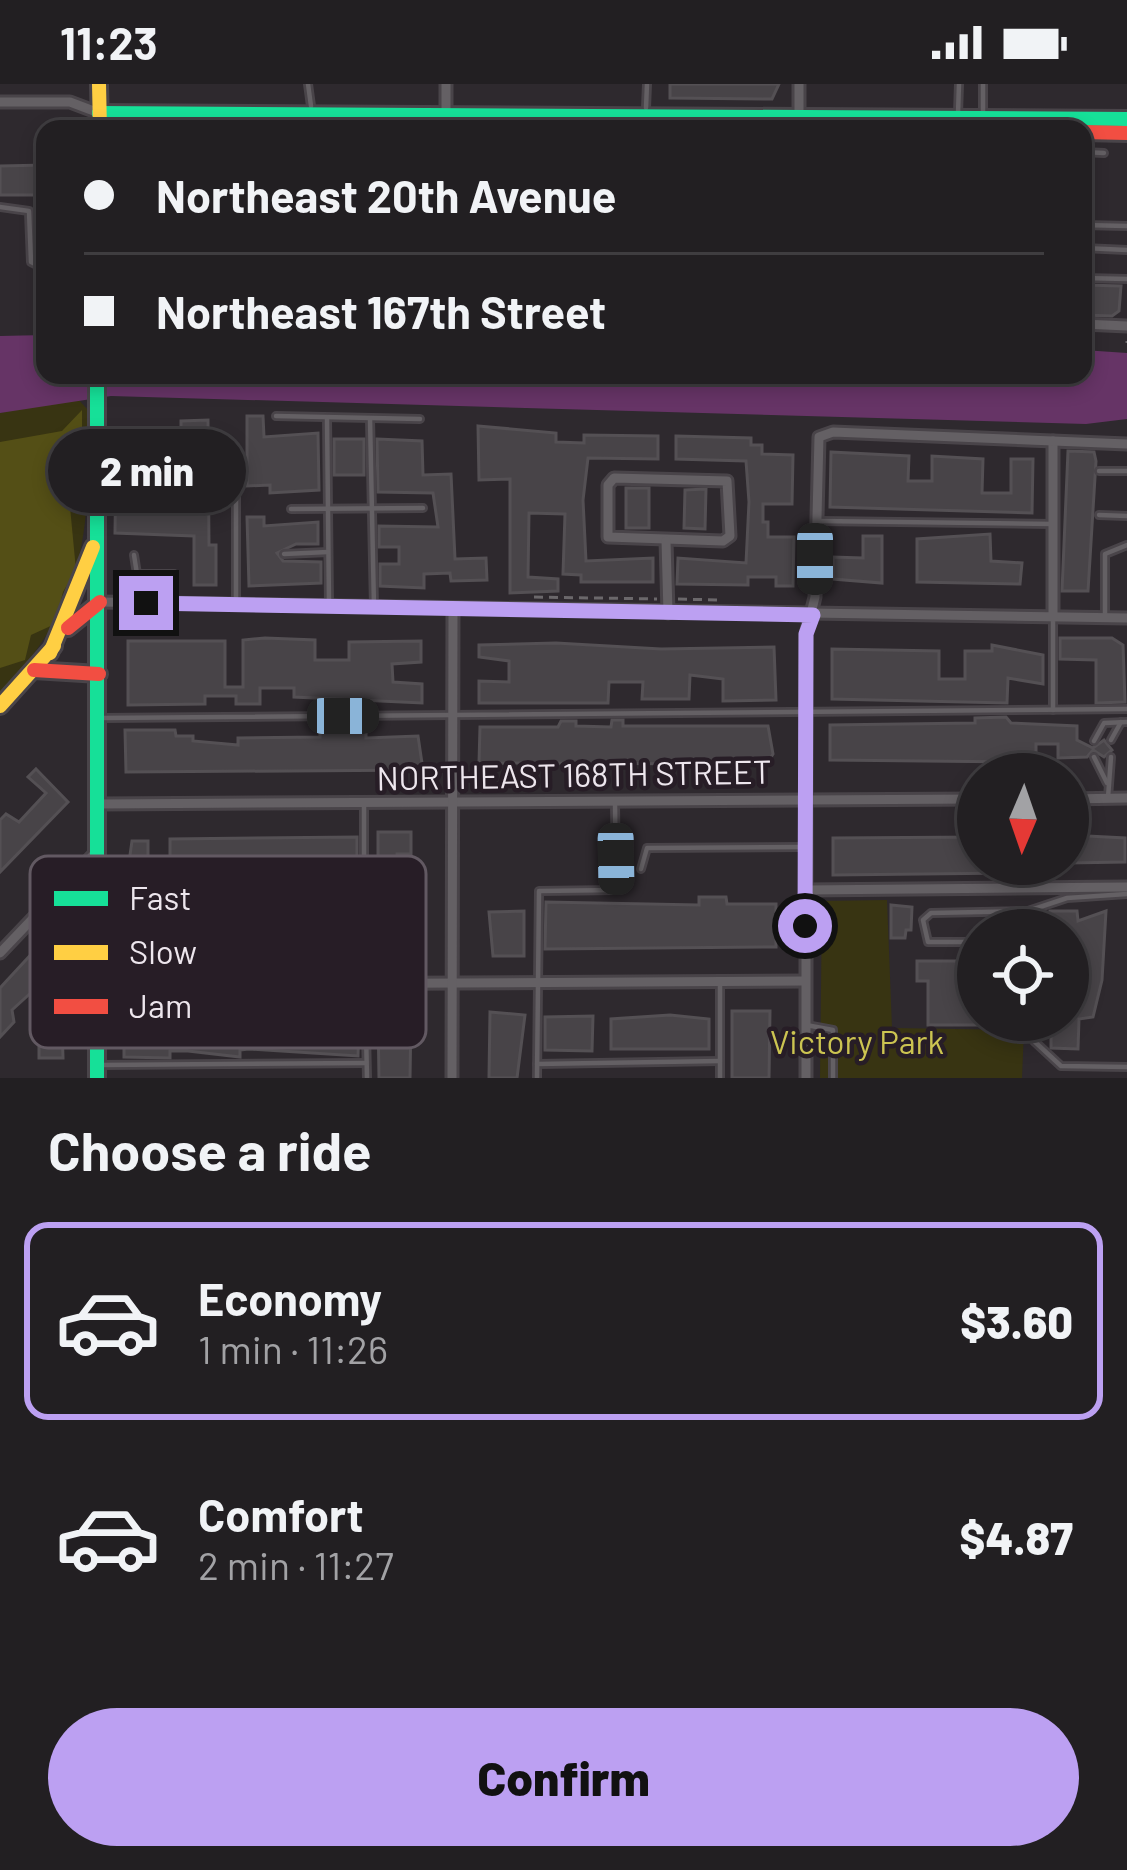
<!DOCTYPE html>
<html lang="en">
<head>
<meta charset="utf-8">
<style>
	body { margin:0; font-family:Barlow,sans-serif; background:#2a272a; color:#f1f3f6; height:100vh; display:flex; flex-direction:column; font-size:45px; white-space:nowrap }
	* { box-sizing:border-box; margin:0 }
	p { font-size:39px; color:#a2a2a5 }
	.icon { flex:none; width:66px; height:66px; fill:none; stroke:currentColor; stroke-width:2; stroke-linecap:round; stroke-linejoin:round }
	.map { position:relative; height:994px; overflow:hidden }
	.panel { display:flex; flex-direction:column; background:#221f22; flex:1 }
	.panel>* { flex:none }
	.guide { position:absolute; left:36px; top:36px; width:1056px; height:264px; border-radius:24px; box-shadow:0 6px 18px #0003,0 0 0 3px #3f3d40; display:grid; align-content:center; height:264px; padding:0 48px; background:#221f22 }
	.needle { width:78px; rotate:182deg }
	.buttons { position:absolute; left:957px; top:669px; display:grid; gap:24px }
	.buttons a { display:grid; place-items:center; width:132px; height:132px; border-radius:50%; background:#221f22; box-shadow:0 6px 18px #0003,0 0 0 3px #3f3d40; font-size:60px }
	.end { position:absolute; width:54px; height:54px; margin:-27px; border:15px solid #bca0f2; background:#111; box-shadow:0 0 0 6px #111 }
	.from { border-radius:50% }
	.bubble { position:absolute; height:84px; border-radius:42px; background:#221f22; box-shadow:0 6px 18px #0003,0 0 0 3px #3f3d40; font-size:39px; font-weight:800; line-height:84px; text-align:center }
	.car { position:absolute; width:36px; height:72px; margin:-36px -18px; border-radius:15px; box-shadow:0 0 9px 3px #0007; background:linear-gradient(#222 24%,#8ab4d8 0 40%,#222 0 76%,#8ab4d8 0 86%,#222 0) }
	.guide b { display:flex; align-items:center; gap:42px; height:114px; font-size:45px }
	.guide b+b { border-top:3px solid #3f3d40 }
	.guide i { width:30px; height:30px; background:#f1f3f6 }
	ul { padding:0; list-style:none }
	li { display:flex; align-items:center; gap:36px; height:198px; margin:0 24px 18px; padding:0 24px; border:6px solid transparent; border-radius:24px }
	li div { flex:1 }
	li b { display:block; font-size:45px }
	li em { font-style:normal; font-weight:800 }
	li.current { border-color:#bca0f2 }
	li>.icon { width:108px; height:108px; stroke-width:1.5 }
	h2 { padding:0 48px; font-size:54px; line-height:144px }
	.button { display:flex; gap:24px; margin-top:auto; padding:24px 48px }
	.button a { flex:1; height:138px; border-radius:72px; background:#bca0f2; color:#111; font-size:48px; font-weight:800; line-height:138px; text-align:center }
	.status { display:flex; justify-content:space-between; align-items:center; height:84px; padding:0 60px; background:#221f22; direction:ltr }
	.status svg { height:33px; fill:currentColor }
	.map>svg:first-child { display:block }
	.green { fill:#383412 }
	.forest { fill:#544f16 }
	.water { fill:#663466 }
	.building { fill:#484448; stroke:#545054; stroke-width:3 }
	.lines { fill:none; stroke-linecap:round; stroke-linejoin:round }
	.lane-casing { stroke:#494449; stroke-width:10 }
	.street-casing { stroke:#494449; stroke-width:15 }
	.fast-casing { stroke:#494449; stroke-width:20 }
	.slow-casing { stroke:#494449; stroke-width:20 }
	.jam-casing { stroke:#494449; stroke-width:20 }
	.path { stroke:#6b686b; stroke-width:3; stroke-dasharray:9 6; stroke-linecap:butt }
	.lane { stroke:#646064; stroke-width:4.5 }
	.street { stroke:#646064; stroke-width:9 }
	.fast { stroke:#16e098; stroke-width:14 }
	.slow { stroke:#ffcf43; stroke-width:14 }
	.jam { stroke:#f24e42; stroke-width:14 }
	.route { stroke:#bca0f2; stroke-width:15 }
	.labels { text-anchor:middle; stroke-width:9; stroke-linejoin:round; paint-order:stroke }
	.street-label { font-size:33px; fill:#ede6ed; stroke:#271d26 }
	.park-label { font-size:33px; fill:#ccc451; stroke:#271d26 }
	.key { fill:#271d26; stroke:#625962; stroke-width:3 }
	.key-label { font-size:33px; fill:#ede6ed }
</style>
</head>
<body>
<div class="status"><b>11:23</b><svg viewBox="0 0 49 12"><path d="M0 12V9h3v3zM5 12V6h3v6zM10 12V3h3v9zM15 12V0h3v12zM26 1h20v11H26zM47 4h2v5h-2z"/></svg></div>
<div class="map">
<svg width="1127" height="994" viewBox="0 0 1127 994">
	<rect width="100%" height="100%" fill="#2e292e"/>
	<!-- green -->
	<g class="green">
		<path d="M77 314 88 326C90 451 87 515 0 611V329Z"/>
		<polygon points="887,816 892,944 1024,946 1022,994 820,994 822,817"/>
	</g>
	<!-- forest -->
	<polygon class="forest" points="82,326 82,403 70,423 76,486 63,508 55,540 31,551 25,576 0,584 0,358 62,347"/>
	<!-- water -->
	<polygon class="water" points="45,251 45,291 1083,291 1083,266 1127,269 1127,335 1086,340 111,312 0,329 0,252"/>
	<!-- building -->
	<g class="building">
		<polygon points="670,0 779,0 772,15 670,14"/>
		<polygon points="45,81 45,111 0,111 0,82"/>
		<polygon points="1083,201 1121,202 1119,227 1112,232 1083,231"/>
		<polygon points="247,332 263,332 264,353 318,349 319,406 270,409 270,401 247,402"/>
		<polygon points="208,336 209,461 216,461 216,501 194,501 194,452 115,449 116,380 166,381 167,366 181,366 181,337"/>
		<polygon points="478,342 556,349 556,358 584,359 584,351 658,352 658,375 588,374 583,416 586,477 653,474 653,498 581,498 581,491 563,490 565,430 529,429 528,493 558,495 558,507 510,509 510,395 479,396"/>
		<polygon points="676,352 751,354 751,361 762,361 762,370 793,371 792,420 763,420 763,438 768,438 768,453 794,453 793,502 776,502 776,493 748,493 748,501 677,500 678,474 746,479 749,418 746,377 676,375"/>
		<rect x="334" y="355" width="30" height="36"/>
		<polygon points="377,355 422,357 423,391 451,390 455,475 486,474 487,496 451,497 450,489 424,490 424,504 380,502 380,480 399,480 399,463 379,463 379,442 438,443 433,409 378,408"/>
		<polygon points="1068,367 1094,368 1096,377 1088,507 1062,507"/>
		<polygon points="831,368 909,372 908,397 932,397 932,372 983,375 982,409 1011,409 1011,375 1033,375 1032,429 830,423"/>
		<rect x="626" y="404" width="23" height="40"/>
		<polygon points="706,405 705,445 684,444 685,406"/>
		<polygon points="247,433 264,433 264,442 318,438 318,460 296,460 277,469 283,477 321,478 321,499 249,502"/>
		<polygon points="990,450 991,477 1022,479 1020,500 917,498 917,455"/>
		<polygon points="863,452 882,452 882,499 833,495 833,473 863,474"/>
		<polygon points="265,554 315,556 315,576 349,576 349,558 421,557 421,578 392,580 393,598 422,600 422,619 294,613 294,604 260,604 260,620 236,620 236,612 205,612 205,620 128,621 128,557 225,557 225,603 243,603 243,556"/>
		<polygon points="1060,554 1112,554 1123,561 1125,618 1096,619 1096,576 1060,575"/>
		<polygon points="556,559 661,565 774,563 776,616 723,617 723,595 690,591 689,615 642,615 643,598 609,598 608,619 479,619 479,597 509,598 509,577 479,573 479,561"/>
		<polygon points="992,561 1043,571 1043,600 1008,594 1007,619 832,615 832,565 939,567 939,595 965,595 965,567 992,567"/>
		<polygon points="1006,633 1011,639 1077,642 1077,656 1093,664 1104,656 1112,666 1104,673 1093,666 1087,673 1058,674 1058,660 1036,660 1036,675 1026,678 830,676 830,641 975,639 975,634"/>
		<polygon points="612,636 623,636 623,642 768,642 773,670 768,678 722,680 479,679 480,643 558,643 561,637 576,637 576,642 611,643"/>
		<polygon points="366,643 366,654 418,652 423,686 126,688 125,646 175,646 176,652 193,652 193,657 238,661 238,654 320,653 320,644"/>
		<polygon points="36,685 68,718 0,788 0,736 6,730 19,738 46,709 28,693"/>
		<polygon points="378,748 411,748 411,770 397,770 398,813 411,813 413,873 383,873 383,866 186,867 185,851 176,851 175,827 378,826"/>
		<polygon points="1068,751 1125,754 1125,778 1068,779"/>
		<polygon points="357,753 357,796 283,796 283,790 251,790 251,797 231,797 231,791 195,791 195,796 127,792 132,757 148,757 148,773 170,773 170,755"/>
		<polygon points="978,753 978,780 1011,780 1011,789 833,791 833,754"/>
		<polygon points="699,813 726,813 727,820 776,820 776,863 545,865 546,818 699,821"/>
		<polygon points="891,821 912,823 911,846 906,846 905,854 891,854"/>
		<polygon points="524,827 524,872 493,872 489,828"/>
		<polygon points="1050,827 1077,827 1078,837 1106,827 1102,896 1093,933 1079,935 1078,965 1051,964 1051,936 1068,936 1068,846 1050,846"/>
		<polygon points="62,837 74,849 50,875 71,895 59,907 46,895 12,926 14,938 0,953 0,904"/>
		<polygon points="917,877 978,877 978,941 928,941 928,897 917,897"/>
		<polygon points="732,927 770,927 769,994 732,994"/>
		<polygon points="490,928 525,931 517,994 489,994"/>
		<polygon points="378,930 411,930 410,994 379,994"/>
		<polygon points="670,931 709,935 709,965 611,965 611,935"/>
		<polygon points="593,932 592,967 545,966 545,933"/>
		<polygon points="314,933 359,933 358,972 249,965 240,966 240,973 188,967 170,967 170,974 124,973 124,936 290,936 291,948 308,947 308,935"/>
		<polygon points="39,942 62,942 63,974 39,974"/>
	</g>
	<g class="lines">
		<!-- lane casing -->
		<g class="lane-casing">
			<g id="lane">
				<polyline points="308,0 311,22"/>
				<polyline points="646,24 647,0"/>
				<polyline points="983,28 983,0"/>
				<polyline points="958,30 959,0"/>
				<polyline points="1083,68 1104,69"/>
				<polyline points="0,123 29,127 31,178 45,185"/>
				<polyline points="1083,141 1127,142"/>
				<polyline points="1083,164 1127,166"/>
				<polyline points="1083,194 1127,195"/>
				<polyline points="276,332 420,335"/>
				<polyline points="327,334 329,520"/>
				<polyline points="370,335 374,523"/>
				<polyline points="236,372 236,520"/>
				<polyline points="1099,387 1127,387"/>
				<polyline points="291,425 423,424"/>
				<polyline points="1099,431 1127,432"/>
				<polyline points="819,437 1053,440"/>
				<polyline points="284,470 328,468"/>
				<polyline points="134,471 137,490 174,490 173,519"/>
				<polyline points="1053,533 1053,626"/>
				<polyline points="1105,534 1105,470 1127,461"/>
				<polyline points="101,634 1127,625"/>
				<polyline points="1111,656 1121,638"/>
				<polyline points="1094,657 1104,639 1127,638"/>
				<polyline points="1094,673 1107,699"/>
				<polyline points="1108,714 1111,673"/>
				<polyline points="641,785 647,764 806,763"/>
				<polyline points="101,808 364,805 364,720"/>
				<polyline points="1024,846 1028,827"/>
				<polyline points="978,858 928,858 923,836 931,829 1028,827 1067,814 1127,810"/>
				<polyline points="720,898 720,994"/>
				<polyline points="365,901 367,994"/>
				<polyline points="1030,936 1034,957 1061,982 1127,983"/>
				<polyline points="806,941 833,946 833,994"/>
				<polyline points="537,980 720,977"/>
				<polyline points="102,981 366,979"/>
				<polyline points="537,994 539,807 616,806 615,718"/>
			</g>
		</g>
		<!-- street casing -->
		<g class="street-casing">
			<g id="street">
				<polyline points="0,18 70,18 99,29"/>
				<polyline points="446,34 446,0"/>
				<polyline points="799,37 799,0"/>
				<polyline points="1083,240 1127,242"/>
				<polygon points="614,394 727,397 730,452 723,457 608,453 608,401"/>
				<polyline points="666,457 668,529"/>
				<polyline points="100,518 1127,534"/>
				<polyline points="1053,533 1053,357"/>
				<polyline points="1068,715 1127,714"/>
				<polyline points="98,720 978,715"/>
				<polyline points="806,806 1127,803"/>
				<polyline points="0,869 98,766"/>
				<polyline points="97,901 804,897"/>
				<polyline points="452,994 453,524"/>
				<polyline points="806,994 806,550 815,513 819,353 833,348 1127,360"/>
			</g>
		</g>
		<!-- fast casing -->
		<g class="fast-casing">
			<g id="fast">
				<polyline points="99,29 1127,35"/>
				<polyline points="99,29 120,36 837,45"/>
				<polyline points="97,291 97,994"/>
			</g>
		</g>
		<!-- slow casing -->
		<g class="slow-casing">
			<g id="slow">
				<polyline points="99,0 100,45"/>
				<polyline points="50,569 93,463"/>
				<polyline points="0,622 54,562"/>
			</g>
		</g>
		<!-- jam casing -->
		<g class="jam-casing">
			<g id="jam">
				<polyline points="1083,48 1127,49"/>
				<polyline points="68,544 100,518"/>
				<polyline points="34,586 99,590"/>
			</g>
		</g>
		<!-- path -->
		<g class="path">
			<polyline points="1127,257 1127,259"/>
			<polyline points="534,513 657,515"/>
			<polyline points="678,515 717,516"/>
		</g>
		<!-- lane -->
		<use href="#lane" class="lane"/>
		<!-- street -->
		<use href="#street" class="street"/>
		<!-- fast -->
		<use href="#fast" class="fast"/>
		<!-- slow -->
		<use href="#slow" class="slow"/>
		<!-- jam -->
		<use href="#jam" class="jam"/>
	</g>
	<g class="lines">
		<!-- route -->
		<polyline class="route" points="146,519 813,531 806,550 805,842"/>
	</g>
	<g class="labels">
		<!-- street labels -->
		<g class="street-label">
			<text transform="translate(574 691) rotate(-1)" y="12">NORTHEAST 168TH STREET</text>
		</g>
		<!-- park labels -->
		<g class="park-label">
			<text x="857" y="970">Victory Park</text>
		</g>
	</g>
	<!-- legend -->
	<rect x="30" y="772" width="396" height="192" rx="18" class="key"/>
	<rect x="54" y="807" width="54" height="15" fill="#16e098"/>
	<rect x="54" y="861" width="54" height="15" fill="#ffcf43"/>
	<rect x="54" y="915" width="54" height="15" fill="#f24e42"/>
	<g class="key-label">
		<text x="129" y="826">Fast</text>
		<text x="129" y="880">Slow</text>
		<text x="129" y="934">Jam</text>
	</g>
</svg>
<div class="buttons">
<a><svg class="needle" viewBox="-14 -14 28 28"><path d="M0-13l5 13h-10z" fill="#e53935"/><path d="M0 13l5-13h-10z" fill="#a2a2a5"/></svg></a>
<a><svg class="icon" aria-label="locate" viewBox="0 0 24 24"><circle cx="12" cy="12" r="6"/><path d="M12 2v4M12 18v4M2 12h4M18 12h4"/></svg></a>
</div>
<i class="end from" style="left:805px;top:842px"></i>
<i class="end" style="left:146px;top:519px"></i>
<div class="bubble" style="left:48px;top:345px;width:198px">2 min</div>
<i class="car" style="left:815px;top:475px;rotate:180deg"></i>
<i class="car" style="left:343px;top:632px;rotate:90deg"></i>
<i class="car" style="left:616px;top:775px;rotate:179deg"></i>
<div class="guide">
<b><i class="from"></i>Northeast 20th Avenue</b>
<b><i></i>Northeast 167th Street</b>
</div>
</div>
<section class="panel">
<h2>Choose a ride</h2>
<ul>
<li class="current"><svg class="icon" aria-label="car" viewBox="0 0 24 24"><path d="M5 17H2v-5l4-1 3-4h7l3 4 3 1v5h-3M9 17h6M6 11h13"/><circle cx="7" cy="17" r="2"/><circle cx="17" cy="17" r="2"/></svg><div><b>Economy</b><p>1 min · 11:26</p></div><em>$3.60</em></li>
<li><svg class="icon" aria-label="car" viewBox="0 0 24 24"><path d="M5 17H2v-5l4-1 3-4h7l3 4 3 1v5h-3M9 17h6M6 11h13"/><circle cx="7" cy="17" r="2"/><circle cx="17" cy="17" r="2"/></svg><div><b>Comfort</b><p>2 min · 11:27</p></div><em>$4.87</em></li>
</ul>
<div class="button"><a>Confirm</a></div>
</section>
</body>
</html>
